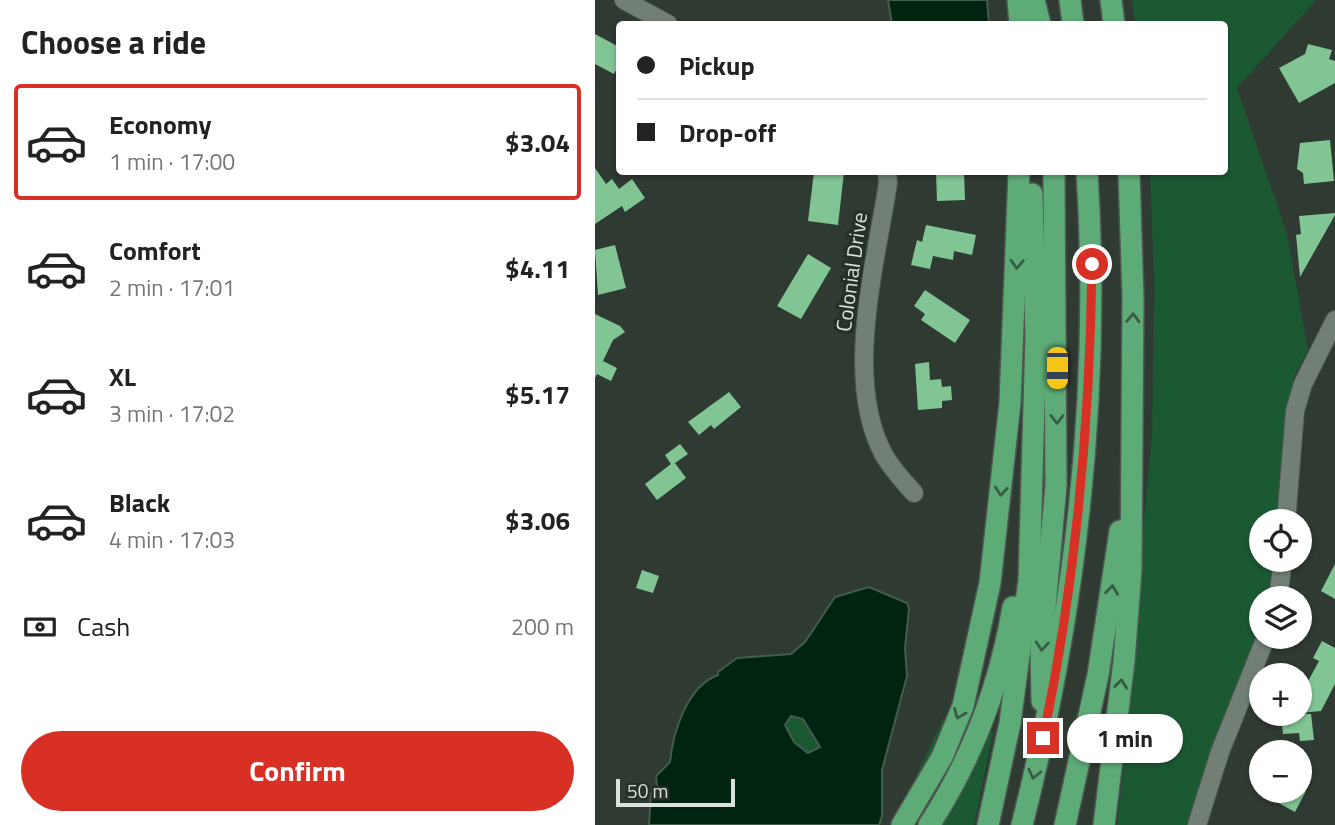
<!DOCTYPE html>
<html lang="en">
<head>
<meta charset="utf-8">
<style>
	body { margin:0; font-family:"Titillium Web",sans-serif; background:#f2f2f2; color:#222; height:100vh; display:flex; flex-direction:column; font-size:26px; white-space:nowrap }
	* { box-sizing:border-box; margin:0 }
	p { font-size:23px; color:#767676 }
	.icon { flex:none; width:38px; height:38px; fill:none; stroke:currentColor; stroke-width:2; stroke-linecap:round; stroke-linejoin:round }
	.map { position:relative; flex:1; overflow:hidden }
	.panel { display:flex; flex-direction:column; background:#fff; width:595px }
	.panel>* { flex:none }
	.guide { position:absolute; left:21px; top:21px; width:612px; height:154px; border-radius:7px; box-shadow:0 2px 5px #0004; display:grid; align-content:center; height:154px; padding:0 21px; background:#fff }
	.controls { position:absolute; left:654px; top:509px; display:grid; gap:14px }
	.controls a { display:grid; place-items:center; width:63px; height:63px; border-radius:50%; background:#fff; box-shadow:0 2px 5px #0004; font-size:35px }
	.scale { position:absolute; left:21px; bottom:18px; width:119px; box-sizing:border-box; padding-left:7px; border:4px solid #dbe2dd; border-top:0; font-size:19px; line-height:24px; white-space:nowrap; color:#dbe2dd; -webkit-text-stroke:5px #253028; paint-order:stroke }
	.end { position:absolute; width:32px; height:32px; margin:-16px; border:9px solid #d93025; background:#fff; box-shadow:0 0 0 4px #fff }
	.from { border-radius:50% }
	.bubble { position:absolute; height:49px; border-radius:24px; background:#fff; box-shadow:0 2px 5px #0004; font-size:23px; font-weight:700; line-height:49px; text-align:center }
	.car { position:absolute; width:21px; height:42px; margin:-21px -10px; border-radius:9px; box-shadow:0 0 5px 2px #0007; background:linear-gradient(#f5c518 24%,#345 0 40%,#f5c518 0 76%,#345 0 86%,#f5c518 0) }
	.guide b { display:flex; align-items:center; gap:24px; height:66px; font-size:26px }
	.guide b+b { border-top:2px solid #e0e0e0 }
	.guide i { width:18px; height:18px; background:#222 }
	ul { padding:0; list-style:none }
	li { display:flex; align-items:center; gap:21px; height:116px; margin:0 14px 10px; padding:0 7px; border:4px solid transparent; border-radius:7px }
	li div { flex:1 }
	li b { display:block; font-size:26px }
	li em { font-style:normal; font-weight:700 }
	li.active { border-color:#d93025 }
	li>.icon { width:63px; height:63px; stroke-width:1.5 }
	h2 { padding:0 21px; font-size:32px; line-height:84px }
	.pay { display:flex; align-items:center; gap:18px; height:77px; padding:0 21px; font-size:26px }
	.pay p { margin-inline-start:auto }
	.cta { display:flex; gap:14px; margin-top:auto; padding:14px 21px }
	.cta a { flex:1; height:80px; border-radius:42px; background:#d93025; color:#fff; font-size:28px; font-weight:700; line-height:80px; text-align:center }
	main { display:flex; flex:1; min-height:0 }
	.map>svg:first-child { display:block }
	.green { fill:#1b5933 }
	.water { fill:#00240f; stroke:#425d4d; stroke-width:2; fill-rule:evenodd }
	.building { fill:#81c595 }
	.lines { fill:none; stroke-linecap:round; stroke-linejoin:round }
	.street-casing { stroke:#4e5751; stroke-width:20 }
	.highway-casing { stroke:#4e5751; stroke-width:24 }
	.street { stroke:#727f75; stroke-width:18 }
	.highway { stroke:#5dab77; stroke-width:21 }
	.oneway { stroke:#395b44 }
	.route { stroke:#d93025; stroke-width:9 }
	.labels { text-anchor:middle; stroke-width:7; stroke-linejoin:round; paint-order:stroke }
	.street-label { font-size:21px; fill:#dbe2dd; stroke:#253028 }
</style>
</head>
<body>
<main>
<section class="panel">
<h2>Choose a ride</h2>
<ul>
<li class="active"><svg class="icon" aria-label="car" viewBox="0 0 24 24"><path d="M5 17H2v-5l4-1 3-4h7l3 4 3 1v5h-3M9 17h6M6 11h13"/><circle cx="7" cy="17" r="2"/><circle cx="17" cy="17" r="2"/></svg><div><b>Economy</b><p>1 min · 17:00</p></div><em>$3.04</em></li>
<li><svg class="icon" aria-label="car" viewBox="0 0 24 24"><path d="M5 17H2v-5l4-1 3-4h7l3 4 3 1v5h-3M9 17h6M6 11h13"/><circle cx="7" cy="17" r="2"/><circle cx="17" cy="17" r="2"/></svg><div><b>Comfort</b><p>2 min · 17:01</p></div><em>$4.11</em></li>
<li><svg class="icon" aria-label="car" viewBox="0 0 24 24"><path d="M5 17H2v-5l4-1 3-4h7l3 4 3 1v5h-3M9 17h6M6 11h13"/><circle cx="7" cy="17" r="2"/><circle cx="17" cy="17" r="2"/></svg><div><b>XL</b><p>3 min · 17:02</p></div><em>$5.17</em></li>
<li><svg class="icon" aria-label="car" viewBox="0 0 24 24"><path d="M5 17H2v-5l4-1 3-4h7l3 4 3 1v5h-3M9 17h6M6 11h13"/><circle cx="7" cy="17" r="2"/><circle cx="17" cy="17" r="2"/></svg><div><b>Black</b><p>4 min · 17:03</p></div><em>$3.06</em></li>
</ul>
<div class="pay"><svg class="icon" aria-label="cash" viewBox="0 0 24 24"><path d="M3 7h18v10H3z"/><circle cx="12" cy="12" r="2"/></svg>Cash<p>200 m</p></div>
<div class="cta"><a>Confirm</a></div>
</section>
<div class="map">
<svg width="740" height="825" viewBox="0 0 740 825">
	<rect width="100%" height="100%" fill="#2f3a32"/>
	<!-- green -->
	<g class="green">
		<polygon points="537,0 721,0 642,88 692,234 713,350 699,377 690,420 683,521 667,522 667,560 680,560 674,598 667,598 667,626 594,825 522,825 538,686 533,682 557,438 559,280 555,172 630,172 630,24 541,24"/>
		<polygon points="196,716 208,719 225,747 213,753 199,742 190,725"/>
		<polygon points="349,717 348,734 322,784 320,778"/>
		<polygon points="392,730 398,732 379,825 344,825"/>
	</g>
	<!-- water -->
	<g class="water">
		<polygon points="293,0 392,0 394,24 297,24"/>
		<path d="M274 587 312 603 314 608 310 648 312 676 287 770V816L284 825H54L56 793 62 786 61 776 75 762C78 732 92 686 123 675V672L142 658 196 654 210 642 240 597ZM196 716 208 719 225 747 213 753 199 742 190 725Z"/>
	</g>
	<!-- building -->
	<g class="building">
		<polygon points="0,34 24,47 24,64 19,74 0,64"/>
		<polygon points="713,44 737,50 734,59 740,61 740,83 704,103 684,68 710,54"/>
		<polygon points="735,140 739,181 709,184 708,173 702,169 705,143"/>
		<polygon points="0,168 11,184 17,179 24,189 37,179 50,198 30,212 27,206 0,224"/>
		<polygon points="219,172 249,172 243,225 213,221"/>
		<polygon points="341,172 369,172 370,200 342,201"/>
		<polygon points="740,213 740,215 705,277 701,235 706,234 704,216"/>
		<polygon points="331,225 381,235 377,255 359,251 358,260 338,256 335,269 316,265 322,240 327,242"/>
		<polygon points="20,245 31,288 3,295 0,250"/>
		<polygon points="213,254 236,268 206,319 182,306"/>
		<polygon points="330,290 375,320 360,343 326,320 330,314 319,306"/>
		<polygon points="0,314 25,326 30,332 18,340 8,361 22,368 16,381 2,374 0,378"/>
		<polygon points="334,362 335,380 346,379 347,387 356,386 357,400 347,401 347,408 323,410 320,364"/>
		<polygon points="134,392 146,407 119,429 116,425 104,435 93,422"/>
		<polygon points="85,444 93,454 80,463 91,478 62,500 50,484 76,464 70,455"/>
		<polygon points="740,564 740,599 726,591"/>
		<polygon points="47,570 64,576 58,593 41,588"/>
		<polygon points="727,641 740,648 740,684 726,711 705,713 705,682 711,685 724,661 718,658"/>
		<polygon points="686,714 716,714 719,740 705,741 704,733 688,734"/>
		<polygon points="662,791 711,791 700,812"/>
	</g>
	<g class="lines">
		<!-- street casing -->
		<g class="street-casing">
			<g id="street">
				<polyline points="29,0 73,24"/>
				<path d="M292 172 293 183C281 263 248 380 289 455 297 469 308 481 319 493"/>
				<polyline points="691,522 700,411 708,384 740,320"/>
				<polyline points="683,598 688,560"/>
				<polyline points="602,825 625,752 671,637"/>
			</g>
		</g>
		<!-- highway casing -->
		<g class="highway-casing">
			<g id="highway">
				<polyline points="423,0 425,24"/>
				<polyline points="439,0 445,24"/>
				<polyline points="475,0 478,24"/>
				<polyline points="516,0 519,24"/>
				<polyline points="447,701 446,651 461,486 459,172"/>
				<polyline points="307,825 347,757 368,706 395,583 415,403 424,172"/>
				<path d="M334 825C377 759 405 684 418 607"/>
				<polyline points="393,825 415,723 434,580 441,336 437,194"/>
				<path d="M427 825C481 611 506 392 492 172"/>
				<polyline points="470,825 503,675 525,531"/>
				<polyline points="509,825 529,661 536,570 538,298 534,172"/>
			</g>
		</g>
		<!-- street -->
		<use href="#street" class="street"/>
		<!-- highway -->
		<use href="#highway" class="highway"/>
	</g>
	<!-- one-way arrows -->
	<defs><path id="oneway-chevron" d="M-2-3.5L2.5 0L-2 3.5" fill="none" stroke-width="1.6" stroke-linecap="round" stroke-linejoin="round" transform="scale(1.75)"/></defs>
	<g class="oneway">
		<use href="#oneway-chevron" transform="translate(422 264) rotate(92)"/>
		<use href="#oneway-chevron" transform="translate(538 318) rotate(-89)"/>
		<use href="#oneway-chevron" transform="translate(462 419) rotate(90)"/>
		<use href="#oneway-chevron" transform="translate(406 491) rotate(96)"/>
		<use href="#oneway-chevron" transform="translate(517 590) rotate(-83)"/>
		<use href="#oneway-chevron" transform="translate(447 646) rotate(95)"/>
		<use href="#oneway-chevron" transform="translate(526 684) rotate(-83)"/>
		<use href="#oneway-chevron" transform="translate(364 714) rotate(111)"/>
		<use href="#oneway-chevron" transform="translate(439 774) rotate(103)"/>
	</g>
	<g class="lines">
		<!-- route -->
		<path class="route" d="M448 738C481 581 495 424 497 264"/>
	</g>
	<g class="labels">
		<!-- street labels -->
		<g class="street-label">
			<text transform="translate(257 272) rotate(-82)" y="7">Colonial Drive</text>
		</g>
	</g>
</svg>
<div class="controls">
<a><svg class="icon" aria-label="locate" viewBox="0 0 24 24"><circle cx="12" cy="12" r="6"/><path d="M12 2v4M12 18v4M2 12h4M18 12h4"/></svg></a>
<a><svg class="icon" aria-label="layers" viewBox="0 0 24 24"><path d="M12 4l9 5-9 5-9-5zM3 14l9 5 9-5"/></svg></a>
<a>+</a>
<a>−</a>
</div>
<div class="scale">50 m</div>
<i class="end from" style="left:497px;top:264px"></i>
<i class="end" style="left:448px;top:738px"></i>
<div class="bubble" style="left:472px;top:714px;width:116px">1 min</div>
<i class="car" style="left:462px;top:368px;rotate:180deg"></i>
<div class="guide">
<b><i class="from"></i>Pickup</b>
<b><i></i>Drop-off</b>
</div>
</div>
</main>
</body>
</html>
